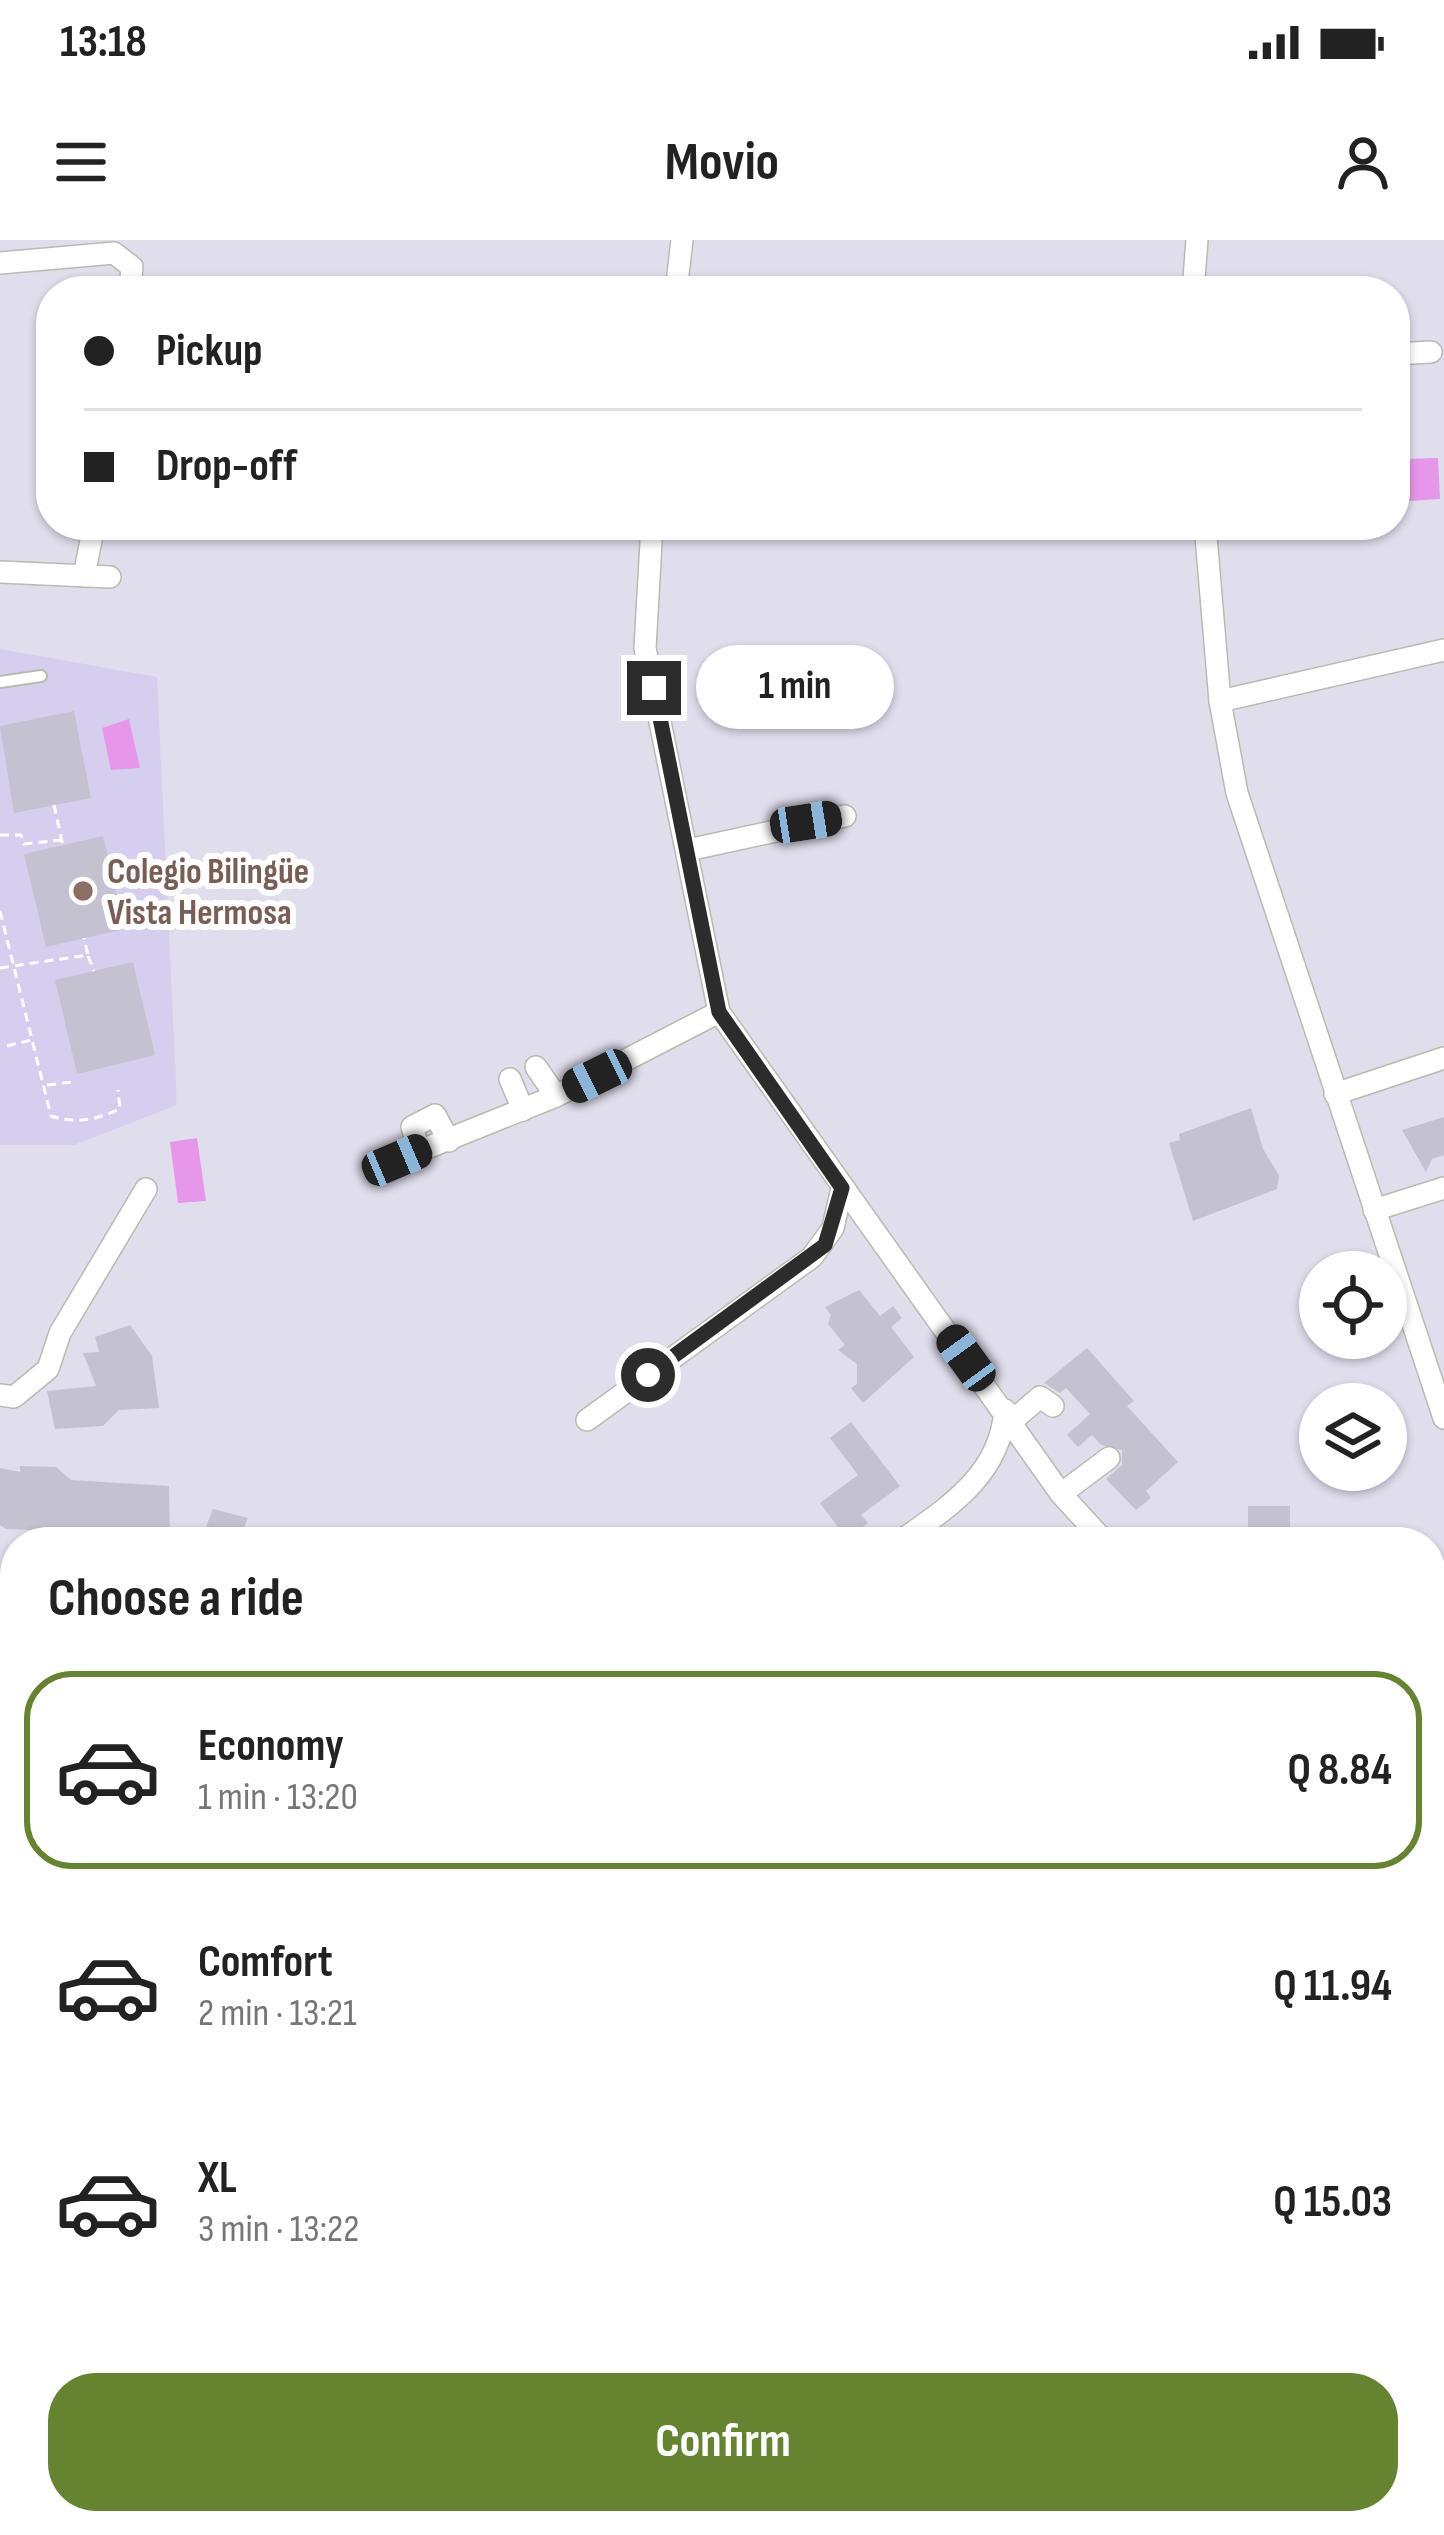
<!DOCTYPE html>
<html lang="en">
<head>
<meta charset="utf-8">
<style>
	body { margin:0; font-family:"Sofia Sans Condensed",sans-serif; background:#f6f6f6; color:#222; height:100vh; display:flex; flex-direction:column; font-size:45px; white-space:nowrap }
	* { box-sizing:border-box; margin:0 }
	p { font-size:39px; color:#767676 }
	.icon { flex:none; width:66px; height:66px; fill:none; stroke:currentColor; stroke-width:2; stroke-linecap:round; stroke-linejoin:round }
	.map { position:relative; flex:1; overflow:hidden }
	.side { position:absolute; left:0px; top:1287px; width:1446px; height:1008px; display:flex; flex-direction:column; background:#fff; border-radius:48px 48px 0 0; box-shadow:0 3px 9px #0004 }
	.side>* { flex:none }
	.guide { position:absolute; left:36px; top:36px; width:1374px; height:264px; border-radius:48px; box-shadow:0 3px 9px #0004; display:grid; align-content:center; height:264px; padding:0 48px; background:#fff }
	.fabs { position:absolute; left:1299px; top:1011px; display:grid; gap:24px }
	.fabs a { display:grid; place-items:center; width:108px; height:108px; border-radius:50%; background:#fff; box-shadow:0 3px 9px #0004; font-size:60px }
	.end { position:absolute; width:54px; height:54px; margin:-27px; border:15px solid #2c2c2c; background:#fff; box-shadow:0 0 0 6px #fff }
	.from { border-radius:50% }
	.bubble { position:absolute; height:84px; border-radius:42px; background:#fff; box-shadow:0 3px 9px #0004; font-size:39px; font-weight:700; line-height:84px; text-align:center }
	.car { position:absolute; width:36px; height:72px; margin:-36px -18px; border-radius:15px; box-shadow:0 0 9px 3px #0007; background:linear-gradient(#222 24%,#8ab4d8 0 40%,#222 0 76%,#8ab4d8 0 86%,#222 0) }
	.guide b { display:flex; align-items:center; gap:42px; height:114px; font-size:45px }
	.guide b+b { border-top:3px solid #e0e0e0 }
	.guide i { width:30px; height:30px; background:#222 }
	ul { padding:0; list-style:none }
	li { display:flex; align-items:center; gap:36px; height:198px; margin:0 24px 18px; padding:0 24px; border:6px solid transparent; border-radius:48px }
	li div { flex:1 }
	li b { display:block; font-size:45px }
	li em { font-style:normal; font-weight:700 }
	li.selected { border-color:#66832f }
	li>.icon { width:108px; height:108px; stroke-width:1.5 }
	h2 { padding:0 48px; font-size:54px; line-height:144px }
	.primary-button { display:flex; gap:24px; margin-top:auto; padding:24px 48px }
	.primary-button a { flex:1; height:138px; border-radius:48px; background:#66832f; color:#fff; font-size:48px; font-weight:700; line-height:138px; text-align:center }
	.status { display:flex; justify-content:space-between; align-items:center; height:84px; padding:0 60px; background:#fff; direction:ltr }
	.status svg { height:33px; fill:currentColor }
	header { display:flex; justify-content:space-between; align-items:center; height:156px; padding:0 48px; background:#fff; font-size:54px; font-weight:700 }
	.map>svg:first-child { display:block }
	.education { fill:#d5ceee }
	.pitch { fill:#e797ea }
	.building { fill:#c4c2d0 }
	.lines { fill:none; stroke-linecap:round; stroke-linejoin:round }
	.lane-casing { stroke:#b7bcae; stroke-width:14 }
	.street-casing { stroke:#b7bcae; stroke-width:24 }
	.path { stroke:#fff; stroke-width:3; stroke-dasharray:9 6; stroke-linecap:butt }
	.lane { stroke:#fff; stroke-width:10 }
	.street { stroke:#fff; stroke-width:21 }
	.route { stroke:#2c2c2c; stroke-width:15 }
	.education-dot { fill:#8d6e63; stroke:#fff; stroke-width:4.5 }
	.labels { text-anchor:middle; stroke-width:12; stroke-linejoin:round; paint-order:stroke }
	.education-label { font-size:36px; font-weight:bold; fill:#785e54; stroke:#fff; text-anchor:start }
</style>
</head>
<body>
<div class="status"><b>13:18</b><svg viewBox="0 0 49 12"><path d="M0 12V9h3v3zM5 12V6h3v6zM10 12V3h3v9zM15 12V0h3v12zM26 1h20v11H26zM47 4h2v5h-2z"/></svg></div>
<header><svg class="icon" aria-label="menu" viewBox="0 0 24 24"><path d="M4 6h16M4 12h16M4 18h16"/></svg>Movio<svg class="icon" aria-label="person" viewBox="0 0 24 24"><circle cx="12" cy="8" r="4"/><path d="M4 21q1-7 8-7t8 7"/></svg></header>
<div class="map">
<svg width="1444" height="2295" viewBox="0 0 1444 2295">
	<rect width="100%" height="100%" fill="#e0deed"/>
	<!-- education -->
	<polygon class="education" points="0,409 157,437 177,865 74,905 0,905"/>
	<!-- pitch -->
	<g class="pitch">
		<polygon points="1438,218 1440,259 1409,261 1407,219"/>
		<polygon points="129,479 140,528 111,530 102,488"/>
		<polygon points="197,898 206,961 178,963 170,902"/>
	</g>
	<!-- building -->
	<g class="building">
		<polygon points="74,471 91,558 14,573 0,486"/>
		<polygon points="103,596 125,689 46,707 24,614"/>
		<polygon points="133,722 155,815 77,834 55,740"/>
		<polygon points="1251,868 1263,909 1279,935 1277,949 1193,981 1169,903 1180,900 1179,894"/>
		<polygon points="1444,877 1444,915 1432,919 1426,932 1402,890"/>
		<polygon points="859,1050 880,1076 893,1066 902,1078 891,1087 914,1117 863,1163 851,1148 857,1144 857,1124 838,1110 845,1105 828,1084 831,1075 825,1067"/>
		<polygon points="130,1085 152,1116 159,1168 119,1170 103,1186 55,1189 47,1151 96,1146 83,1113 99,1112 95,1097"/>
		<polygon points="1087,1108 1134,1161 1127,1166 1178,1222 1146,1251 1151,1258 1136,1270 1106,1239 1122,1225 1122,1210 1101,1205 1092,1195 1078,1207 1067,1195 1090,1174 1066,1148 1060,1153 1044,1143"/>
		<polygon points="851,1182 900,1246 861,1275 868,1283 847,1299 820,1263 858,1235 830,1198"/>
		<polygon points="20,1226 56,1227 71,1240 169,1246 170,1295 133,1292 113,1299 112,1293 6,1289 0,1285 0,1228 20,1232"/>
		<rect x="1248" y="1266" width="42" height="36"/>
		<polygon points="213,1269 248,1278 243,1290 270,1302 200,1302"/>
		<polygon points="5,1436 15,1437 15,1494 0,1490"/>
		<polygon points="0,1576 15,1578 15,1614 0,1612"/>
		<polygon points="15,2116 15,2259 0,2260 0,2118"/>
		<polygon points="648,2280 859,2280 835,2295 813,2295 806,2283 789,2295 623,2295"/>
	</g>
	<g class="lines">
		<!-- lane casing -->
		<g class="lane-casing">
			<g id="lane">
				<polyline points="0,442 41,436"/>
				<polyline points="598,2295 618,2280"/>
			</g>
		</g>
		<!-- street casing -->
		<g class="street-casing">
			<g id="street">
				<polyline points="0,23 114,13 132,27 130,51"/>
				<polyline points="676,51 682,0"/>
				<polyline points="1193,51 1197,0"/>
				<polyline points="1395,114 1431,112"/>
				<polyline points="652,285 645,408 719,772 1061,1254 1105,1302"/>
				<polyline points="1205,285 1220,461 1237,553 1444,1178"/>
				<polyline points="0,332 110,337"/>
				<polyline points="84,336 94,285"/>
				<polyline points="1220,461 1444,410"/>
				<polyline points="688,610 845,576"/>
				<polyline points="536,827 556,856"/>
				<polyline points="510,839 523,870"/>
				<polyline points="1335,854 1444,818"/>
				<polyline points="419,910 412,887 435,875 449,901"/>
				<polyline points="397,920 556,856 719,772"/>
				<polyline points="1374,970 1444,948"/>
				<polyline points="0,1155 14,1157 48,1129 60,1093 146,949"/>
				<polyline points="587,1180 812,1017 833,988 842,948"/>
				<polyline points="1012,1181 1040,1157 1053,1166"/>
				<polyline points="1061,1254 1109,1218"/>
				<path d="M899 1302C949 1267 1000 1235 1005 1170"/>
				<polyline points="1431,1511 1444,1519"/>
				<polyline points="1431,1813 1444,1797"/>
				<polyline points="0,2071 15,2063"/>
				<polyline points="434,2280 435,2295"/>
				<polyline points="1139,2280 1153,2295"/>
			</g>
		</g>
		<!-- path -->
		<g class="path">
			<polyline points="54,565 63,606"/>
			<polyline points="0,595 21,595 24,604 61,600"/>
			<path d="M0 671 51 876C76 884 96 880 120 869L118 850"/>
			<polyline points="88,716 94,731"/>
			<polyline points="0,728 88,715 84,698"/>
			<polyline points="7,806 31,800"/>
			<polyline points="47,845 74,842"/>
		</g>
		<!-- lane -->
		<use href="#lane" class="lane"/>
		<!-- street -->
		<use href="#street" class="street"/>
	</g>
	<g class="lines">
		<!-- route -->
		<polyline class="route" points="648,1135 825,1005 842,948 719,772 654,448"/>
	</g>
	<!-- markers -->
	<circle class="education-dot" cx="83" cy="651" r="12"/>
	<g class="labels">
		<!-- education labels -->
		<g class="education-label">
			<text x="107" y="643">Colegio Bilingüe<tspan x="107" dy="41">Vista Hermosa</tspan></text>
		</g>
	</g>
</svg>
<div class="fabs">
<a><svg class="icon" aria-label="locate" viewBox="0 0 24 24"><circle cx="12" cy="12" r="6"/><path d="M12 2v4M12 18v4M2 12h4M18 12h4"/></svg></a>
<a><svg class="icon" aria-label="layers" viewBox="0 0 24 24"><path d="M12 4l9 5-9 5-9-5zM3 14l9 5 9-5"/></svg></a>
</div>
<i class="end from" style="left:648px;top:1135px"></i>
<i class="end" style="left:654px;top:448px"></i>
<div class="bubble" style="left:696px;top:405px;width:198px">1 min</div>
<i class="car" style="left:806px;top:582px;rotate:81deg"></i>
<i class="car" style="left:597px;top:836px;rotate:244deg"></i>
<i class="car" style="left:397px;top:920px;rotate:67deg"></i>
<i class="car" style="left:966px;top:1118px;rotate:324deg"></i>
<div class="guide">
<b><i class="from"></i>Pickup</b>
<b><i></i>Drop-off</b>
</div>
<section class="side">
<h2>Choose a ride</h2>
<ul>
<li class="selected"><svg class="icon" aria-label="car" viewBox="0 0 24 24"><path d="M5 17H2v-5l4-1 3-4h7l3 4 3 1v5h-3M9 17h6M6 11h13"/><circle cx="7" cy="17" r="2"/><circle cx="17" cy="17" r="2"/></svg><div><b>Economy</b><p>1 min · 13:20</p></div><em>Q 8.84</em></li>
<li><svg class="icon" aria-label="car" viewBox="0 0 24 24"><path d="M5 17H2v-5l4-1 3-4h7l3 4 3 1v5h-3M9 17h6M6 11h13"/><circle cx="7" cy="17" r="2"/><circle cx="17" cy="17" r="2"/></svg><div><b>Comfort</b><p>2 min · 13:21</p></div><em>Q 11.94</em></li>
<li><svg class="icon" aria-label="car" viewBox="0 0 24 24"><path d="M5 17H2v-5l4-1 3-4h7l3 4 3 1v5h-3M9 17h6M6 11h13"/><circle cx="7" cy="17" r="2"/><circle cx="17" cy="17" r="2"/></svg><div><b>XL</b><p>3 min · 13:22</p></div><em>Q 15.03</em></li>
</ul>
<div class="primary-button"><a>Confirm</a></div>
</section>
</div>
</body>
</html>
